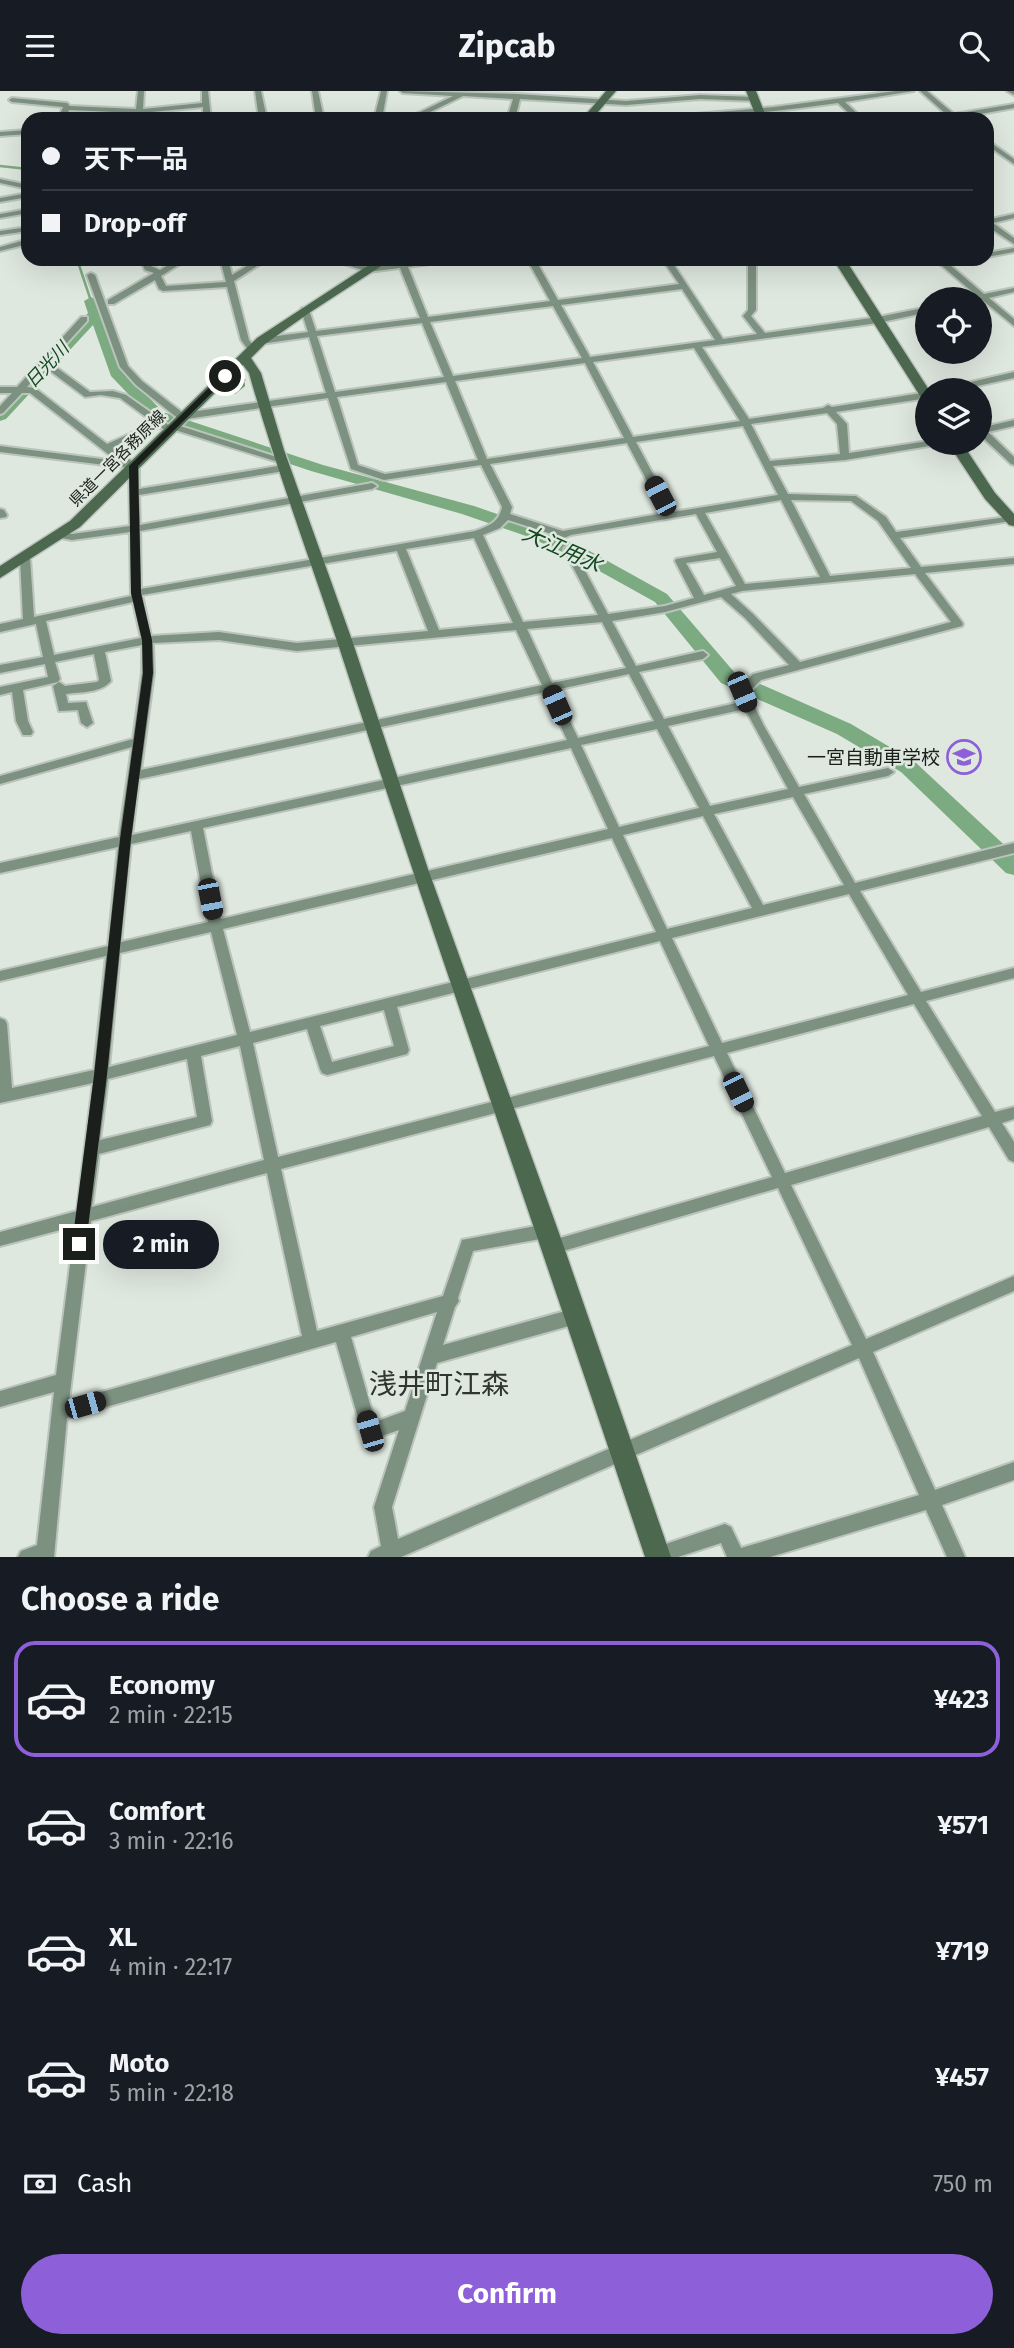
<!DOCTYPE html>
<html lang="en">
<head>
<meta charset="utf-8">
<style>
	body { margin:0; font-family:"Fira Sans","Noto Sans JP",sans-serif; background:#20242c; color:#f1f3f6; height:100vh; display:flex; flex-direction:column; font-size:26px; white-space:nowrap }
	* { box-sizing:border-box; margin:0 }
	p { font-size:23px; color:#9ea1a6 }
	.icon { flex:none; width:38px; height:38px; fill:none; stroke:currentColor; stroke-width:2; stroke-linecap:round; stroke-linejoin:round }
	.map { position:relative; height:1466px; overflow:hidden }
	.sheet { display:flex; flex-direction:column; background:#171b24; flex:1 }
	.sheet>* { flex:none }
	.top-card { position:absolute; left:21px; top:21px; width:973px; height:154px; border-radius:21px; box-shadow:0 7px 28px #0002; display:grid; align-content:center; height:154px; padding:0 21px; background:#171b24 }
	.controls { position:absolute; left:915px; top:196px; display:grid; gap:14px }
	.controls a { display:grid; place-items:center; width:77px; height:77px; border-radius:50%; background:#171b24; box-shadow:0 7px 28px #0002; font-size:35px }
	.end { position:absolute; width:32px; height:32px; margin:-16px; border:9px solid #1b1f1b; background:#fff; box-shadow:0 0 0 4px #fff }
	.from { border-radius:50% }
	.bubble { position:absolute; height:49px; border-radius:24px; background:#171b24; box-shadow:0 7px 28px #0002; font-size:23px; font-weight:700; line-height:49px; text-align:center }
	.car { position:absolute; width:21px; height:42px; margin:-21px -10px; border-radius:9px; box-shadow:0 0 5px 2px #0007; background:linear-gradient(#222 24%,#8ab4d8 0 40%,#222 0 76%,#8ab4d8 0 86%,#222 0) }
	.top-card b { display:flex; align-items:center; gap:24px; height:66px; font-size:26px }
	.top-card b+b { border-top:2px solid #363941 }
	.top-card i { width:18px; height:18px; background:#f1f3f6 }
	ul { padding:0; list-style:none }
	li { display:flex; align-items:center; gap:21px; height:116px; margin:0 14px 10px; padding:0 7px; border:4px solid transparent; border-radius:21px }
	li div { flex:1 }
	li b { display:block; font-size:26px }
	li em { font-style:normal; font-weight:700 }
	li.on { border-color:#8d5fd8 }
	li>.icon { width:63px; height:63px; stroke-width:1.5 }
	h2 { padding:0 21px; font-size:32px; line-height:84px }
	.pay { display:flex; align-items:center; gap:18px; height:77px; padding:0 21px; font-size:26px }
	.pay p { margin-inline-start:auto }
	.cta { display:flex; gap:14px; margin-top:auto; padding:14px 21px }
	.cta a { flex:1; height:80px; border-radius:42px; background:#8d5fd8; color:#fff; font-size:28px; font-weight:700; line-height:80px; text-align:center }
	header { display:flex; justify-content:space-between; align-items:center; height:91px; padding:0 21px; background:#171b24; font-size:32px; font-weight:700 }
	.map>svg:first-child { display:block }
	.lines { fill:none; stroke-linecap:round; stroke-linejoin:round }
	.stream { stroke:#7cab82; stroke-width:2.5 }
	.river { fill:#7cab82; fill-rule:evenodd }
	.street-casing { stroke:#bbc4bc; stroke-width:4 }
	.secondary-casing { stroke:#bbc4bc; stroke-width:3 }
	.street { fill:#7d9180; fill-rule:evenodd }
	.secondary { fill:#4c6950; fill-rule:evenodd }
	.wall { fill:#8bb591 }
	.shaded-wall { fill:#719476 }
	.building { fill:#a2d3a9; stroke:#719476; stroke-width:2 }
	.route { fill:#1b1f1b }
	.labels { text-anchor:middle; stroke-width:5; stroke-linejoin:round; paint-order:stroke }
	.far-street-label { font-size:16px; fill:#1b1f1b; stroke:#dee8df }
	.far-water-label { font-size:18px; font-style:italic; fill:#134821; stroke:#dee8df }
	.poi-label { font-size:19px; fill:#1b1f1b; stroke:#dee8df; text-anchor:end }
	.water-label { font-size:21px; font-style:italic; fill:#134821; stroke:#dee8df }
	.near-quarter-label { font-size:28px; fill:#2e362f; stroke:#dee8df }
</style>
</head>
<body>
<header><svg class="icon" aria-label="menu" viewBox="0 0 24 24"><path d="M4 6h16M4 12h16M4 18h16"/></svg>Zipcab<svg class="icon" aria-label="search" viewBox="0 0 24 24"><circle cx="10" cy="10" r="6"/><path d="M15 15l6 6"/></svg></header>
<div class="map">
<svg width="1014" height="1466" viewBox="0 0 1014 1466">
	<rect width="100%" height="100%" fill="#dee8df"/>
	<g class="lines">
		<!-- stream -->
		<g class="stream">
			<polyline points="0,75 28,78"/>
			<polyline points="77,168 91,210 95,209"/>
		</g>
		<!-- river -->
		<polygon class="river" points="91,206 98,210 126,283 163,321 323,374 474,415 538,437 586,458 667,503 735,582 851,633 915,671 1014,763 1014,784 1006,782 901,681 837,643 721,592 655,511 574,466 526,445 462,423 311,380 151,327 111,285 93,234 6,328 0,330 0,316 88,222 84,210"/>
		<!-- street casing -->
		<g class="street-casing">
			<g id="street">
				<polygon points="138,0 144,0 143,18 202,12 202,0 208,0 211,28 203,28 203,16 142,22 142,28 134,28 135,22 69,19 66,28 58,28 63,16 12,11 9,9 12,7 67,12 70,15 136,18"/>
				<polygon points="255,0 261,0 267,28 259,28"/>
				<polygon points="312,0 318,0 324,28 316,28"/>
				<polygon points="381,0 387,0 382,28 352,28 375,24"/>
				<polygon points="400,0 517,3 626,10 700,4 755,6 758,8 755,10 700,8 626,14 520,8 515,28 507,28 513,8 463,5 416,28 406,28 453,5 403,2"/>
				<path d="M895 0H914L845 11 863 28H855L838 12C778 20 718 28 657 28L661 26 774 16Z"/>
				<polygon points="920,0 927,0 954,23 1014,13 1014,17 958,27 959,28 933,28 947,24"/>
				<polygon points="1007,0 1014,0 1014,4"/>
				<polygon points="28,39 28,43 0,45 0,41"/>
				<polygon points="987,49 1014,68 1014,73 987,54"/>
				<polygon points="0,88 28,94 28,98 0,92"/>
				<polygon points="28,102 28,106 0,111 0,107"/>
				<polygon points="28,118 28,122 0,127 0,123"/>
				<polygon points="1014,123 1014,127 993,132 1014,147 1014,153 987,135 987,129"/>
				<polygon points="28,136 28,140 0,144 0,140"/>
				<polygon points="25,149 28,149 28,153 0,160 0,156"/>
				<polygon points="1014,157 1014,161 987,166 987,162"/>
				<polygon points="140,168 148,168 151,175 160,179 178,168 188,168 161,185 166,195 226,191 220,168 228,168 232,184 258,168 268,168 234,190 249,249 256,258 255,260 249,260 241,249 227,196 163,200 159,198 155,189 114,213 108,213 108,209 154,182 145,179"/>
				<path d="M330 168H342L368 176 432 168H454L450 170 408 176 428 226 550 210 527 168H535L558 209 679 193 662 168H670L723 248 757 243 743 225 748 219V168H756V219L751 225 765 242 878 226 928 216V221L878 232 702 256 749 328 823 317 828 314 832 316 928 301V307L836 321 847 333 849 362 928 350V352H937L935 354 845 369 773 375 788 403 856 405 886 426 896 441 1014 425V429L1011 430 900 447 921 476 1014 467V473L925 482 962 531 963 533 962 535 761 589 748 602 764 635 799 696 888 677 894 681 888 685 804 703 855 792 1014 752V762L860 800 921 901 1014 877V887L926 910 995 1021 1014 1016V1028L1002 1032 1014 1051V1071L1009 1069 989 1036 791 1094 866 1248 1014 1185V1200L873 1261 935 1399 1014 1371V1389L942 1414 965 1466H947L926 1419 770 1466H727L721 1452 678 1466H649L651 1458 725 1433 731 1436 741 1457 919 1404 859 1267 401 1466H368L371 1460 381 1455 374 1416 399 1339 370 1349 364 1347 336 1251 67 1327 54 1466H18L21 1460 37 1454 54 1301 0 1316V1300L56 1284 75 1135 0 1155V1141L77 1120 93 992 0 1012V927L5 929 7 933 12 997 94 979 106 865 0 890V880L108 855 118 756 0 782V772L119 746 132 656 0 693V685L133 648 142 582V554L105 561 111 590C101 602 81 601 66 603L68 612 86 611 93 632 87 636 81 632 78 619 59 620 53 595 59 591 65 595 97 591 99 589 94 563 55 571 60 588 58 591 23 599 28 630 33 641 31 644H23L16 630 12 601 0 604V596L48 586 45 573 0 582V574L43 566 36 533 0 541V533L23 528 20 467 21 465 25 464 30 467 34 526 131 505 130 441 72 449 56 446 55 444 60 441 72 443 130 435 129 377 0 361V355L117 370 30 302H22L3 322 0 323V315L12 302H0V296H17L81 226H87V230L27 296 35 297 107 353 154 332 120 307 101 304 85 306 50 280V276H56L90 301 113 300 126 304 170 335 177 334 286 369 281 372 278 371 175 339 170 342 160 336 113 357 139 375V398L284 374 289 377 284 380 139 404 140 434 372 392 377 395 372 398 140 440 141 498 475 440C489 435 499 431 502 416L481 374 384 389 351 378 328 307 180 329 136 294 120 276 87 184 91 182 95 184 128 275 142 290 183 322 326 302 309 246 261 253 257 250 261 247 308 241 301 219 302 217 309 219 316 240 420 227 400 177 368 181ZM682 198 715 249 590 266 561 214ZM553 215 582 267 453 285 430 231ZM422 232 444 286 335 301 317 245ZM694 257 740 330 633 346 593 271ZM585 272 624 347 487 368 455 290ZM446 291 478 369 385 383 358 374 337 306ZM827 322 837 333 840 363 770 370 751 333ZM743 335 778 404 673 421 636 351ZM627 352 664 422 563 440 510 423 512 416 490 373ZM781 409 820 486 745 493 705 422ZM791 409 851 410 878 430 911 477 830 485ZM696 423 717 461 676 468 675 470 694 507 665 515 608 523 574 459 569 456 565 457 564 459 598 524 523 531 483 444 500 437 508 429 564 447 571 444ZM474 447 513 532 439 539 406 458ZM397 460 428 540 297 552 219 541 151 545 142 504ZM720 467 736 495 704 504 686 472ZM915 483 951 531 800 571 753 523 731 503 742 500ZM721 506 745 527 789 574 753 583 736 601 741 611 664 628 639 581 703 568 708 564 703 560 636 575 612 530 665 521ZM133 511 141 547 54 564 46 530ZM602 531 626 577 552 592 527 538ZM516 539 542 594 141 679 154 582 153 552 219 549 297 560ZM629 583 654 630 578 647 555 599ZM545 601 567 649 132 744 139 688ZM745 618 788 698 710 715 668 635ZM657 638 699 717 619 736 581 654ZM571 657 608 738 221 828 203 737ZM793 706 844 794 763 814 714 723ZM703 725 752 817 667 838 623 744ZM191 740 208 831 121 851 131 753ZM612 747 656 841 250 941 223 838ZM849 803 908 904 722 952 672 847ZM211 841 237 944 109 976 120 862ZM660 850 709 955 278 1066 253 952 307 938 320 978 322 982 327 984 407 963 409 959 397 916ZM914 913 982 1025 785 1082 727 962ZM384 919 394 955 332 971 320 935ZM240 955 264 1069 92 1116 99 1063 210 1034 212 1030 201 965ZM714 965 772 1086 553 1149 548 1151 545 1156 548 1161 553 1163 778 1097 852 1254 398 1448 392 1416 437 1272 576 1233 582 1230 584 1225 582 1220 576 1217 443 1254 455 1216 459 1210 458 1207 473 1160 546 1147 551 1145 554 1140 551 1135 546 1133 462 1149 443 1205 317 1240 281 1078ZM187 968 197 1026 100 1049 108 988ZM267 1082 302 1245 69 1310 91 1130ZM437 1221 405 1320 375 1331 351 1246Z"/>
				<polygon points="934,168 943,168 946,170 974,168 950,174 984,203 1014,197 1014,201 989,207 1014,228 1014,235 981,208 966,208 976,204"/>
				<polygon points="1014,281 1014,287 959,299 943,299 945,297"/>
				<polygon points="1014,329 1014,335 988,341 1014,366 1014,374 1011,373 980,344 980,337"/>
				<polygon points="0,418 4,419 7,424 6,426 0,427"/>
			</g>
		</g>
		<!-- secondary casing -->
		<g class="secondary-casing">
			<g id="secondary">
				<polygon points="606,0 616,0 592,28 582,28"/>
				<polygon points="746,0 756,0 767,28 757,28"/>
				<path d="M378 168H392L309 222 265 253 251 267 261 282 284 359 353 552 428 778 564 1156 671 1466H645C544 1162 438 861 339 556 309 465 275 375 249 282L243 274 80 436 0 487V475L70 430 257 247Z"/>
				<polygon points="833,168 845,168 929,299 928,312 922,308"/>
				<polygon points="948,352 962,352 995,402 1014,423 1014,435 1009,434 985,408"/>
			</g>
		</g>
		<!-- street -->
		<use href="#street" class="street"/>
		<!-- secondary -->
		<use href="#secondary" class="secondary"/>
	</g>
	<!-- wall -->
	<polygon class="wall" points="244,289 245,295 235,303 222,298 221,292"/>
	<!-- shaded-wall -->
	<polygon class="shaded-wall" points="244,289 245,295 235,303 234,297"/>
	<!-- building -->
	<polygon class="building" points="230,284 244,289 234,297 221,292"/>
	<!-- route -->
	<polygon class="route" points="222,284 229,285 138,375 141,502 152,549 153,582 131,748 107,984 86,1153 79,1159 72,1153 94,984 120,748 143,582 142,549 131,502 129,375"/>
	<!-- icons -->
	<defs>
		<g id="school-ring" transform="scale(1.75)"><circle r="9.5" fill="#dee8df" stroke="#8d5fd8" stroke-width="1.5"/><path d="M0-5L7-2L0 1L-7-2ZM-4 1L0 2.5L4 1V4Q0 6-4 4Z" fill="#8d5fd8"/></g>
	</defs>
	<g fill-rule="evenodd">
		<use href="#school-ring" x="964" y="666"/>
	</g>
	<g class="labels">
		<!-- far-street labels -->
		<g class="far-street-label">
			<text transform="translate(117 367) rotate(-45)" y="6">県道一宮各務原線</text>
		</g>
		<!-- far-water labels -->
		<g class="far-water-label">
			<text transform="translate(47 274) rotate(-47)" y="6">日光川</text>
		</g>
		<!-- poi labels -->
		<g class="poi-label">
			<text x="940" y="673">一宮自動車学校</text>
		</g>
		<!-- water labels -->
		<g class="water-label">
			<text transform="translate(562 458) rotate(24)" y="7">大江用水</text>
		</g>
		<!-- near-quarter labels -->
		<g class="near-quarter-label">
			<text x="439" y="1303">浅井町江森</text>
		</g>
	</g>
</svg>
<div class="controls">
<a><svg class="icon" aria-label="locate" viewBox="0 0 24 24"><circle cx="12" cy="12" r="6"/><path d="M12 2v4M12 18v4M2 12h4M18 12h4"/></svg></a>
<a><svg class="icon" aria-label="layers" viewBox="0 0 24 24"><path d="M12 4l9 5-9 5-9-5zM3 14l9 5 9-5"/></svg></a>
</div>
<i class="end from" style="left:225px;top:285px"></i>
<i class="end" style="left:79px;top:1153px"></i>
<div class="bubble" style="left:103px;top:1129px;width:116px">2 min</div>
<i class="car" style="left:660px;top:405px;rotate:332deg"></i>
<i class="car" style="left:742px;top:601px;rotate:157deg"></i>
<i class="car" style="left:557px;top:614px;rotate:336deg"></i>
<i class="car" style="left:210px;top:808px;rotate:169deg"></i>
<i class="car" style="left:738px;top:1001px;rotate:154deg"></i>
<i class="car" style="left:85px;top:1314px;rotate:74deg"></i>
<i class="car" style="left:370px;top:1340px;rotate:344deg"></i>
<div class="top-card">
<b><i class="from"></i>天下一品</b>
<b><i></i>Drop-off</b>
</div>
</div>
<section class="sheet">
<h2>Choose a ride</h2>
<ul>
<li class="on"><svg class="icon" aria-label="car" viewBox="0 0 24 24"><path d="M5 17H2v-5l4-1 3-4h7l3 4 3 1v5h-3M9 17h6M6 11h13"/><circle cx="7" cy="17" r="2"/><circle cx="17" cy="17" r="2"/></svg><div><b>Economy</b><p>2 min · 22:15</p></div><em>¥423</em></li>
<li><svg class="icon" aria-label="car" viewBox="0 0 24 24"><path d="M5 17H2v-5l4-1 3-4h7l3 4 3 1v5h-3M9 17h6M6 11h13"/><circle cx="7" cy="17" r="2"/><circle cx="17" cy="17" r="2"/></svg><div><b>Comfort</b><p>3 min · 22:16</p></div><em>¥571</em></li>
<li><svg class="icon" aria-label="car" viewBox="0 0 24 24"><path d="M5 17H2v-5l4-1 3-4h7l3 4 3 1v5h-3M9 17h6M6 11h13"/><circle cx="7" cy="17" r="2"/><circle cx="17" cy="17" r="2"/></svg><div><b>XL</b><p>4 min · 22:17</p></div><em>¥719</em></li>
<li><svg class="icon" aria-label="car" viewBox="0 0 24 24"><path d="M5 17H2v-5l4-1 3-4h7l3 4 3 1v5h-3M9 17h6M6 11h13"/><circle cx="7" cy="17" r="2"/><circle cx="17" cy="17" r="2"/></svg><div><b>Moto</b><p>5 min · 22:18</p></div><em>¥457</em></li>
</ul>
<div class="pay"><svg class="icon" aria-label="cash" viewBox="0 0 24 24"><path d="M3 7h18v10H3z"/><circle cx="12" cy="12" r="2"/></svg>Cash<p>750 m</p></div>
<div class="cta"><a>Confirm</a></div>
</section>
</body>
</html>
